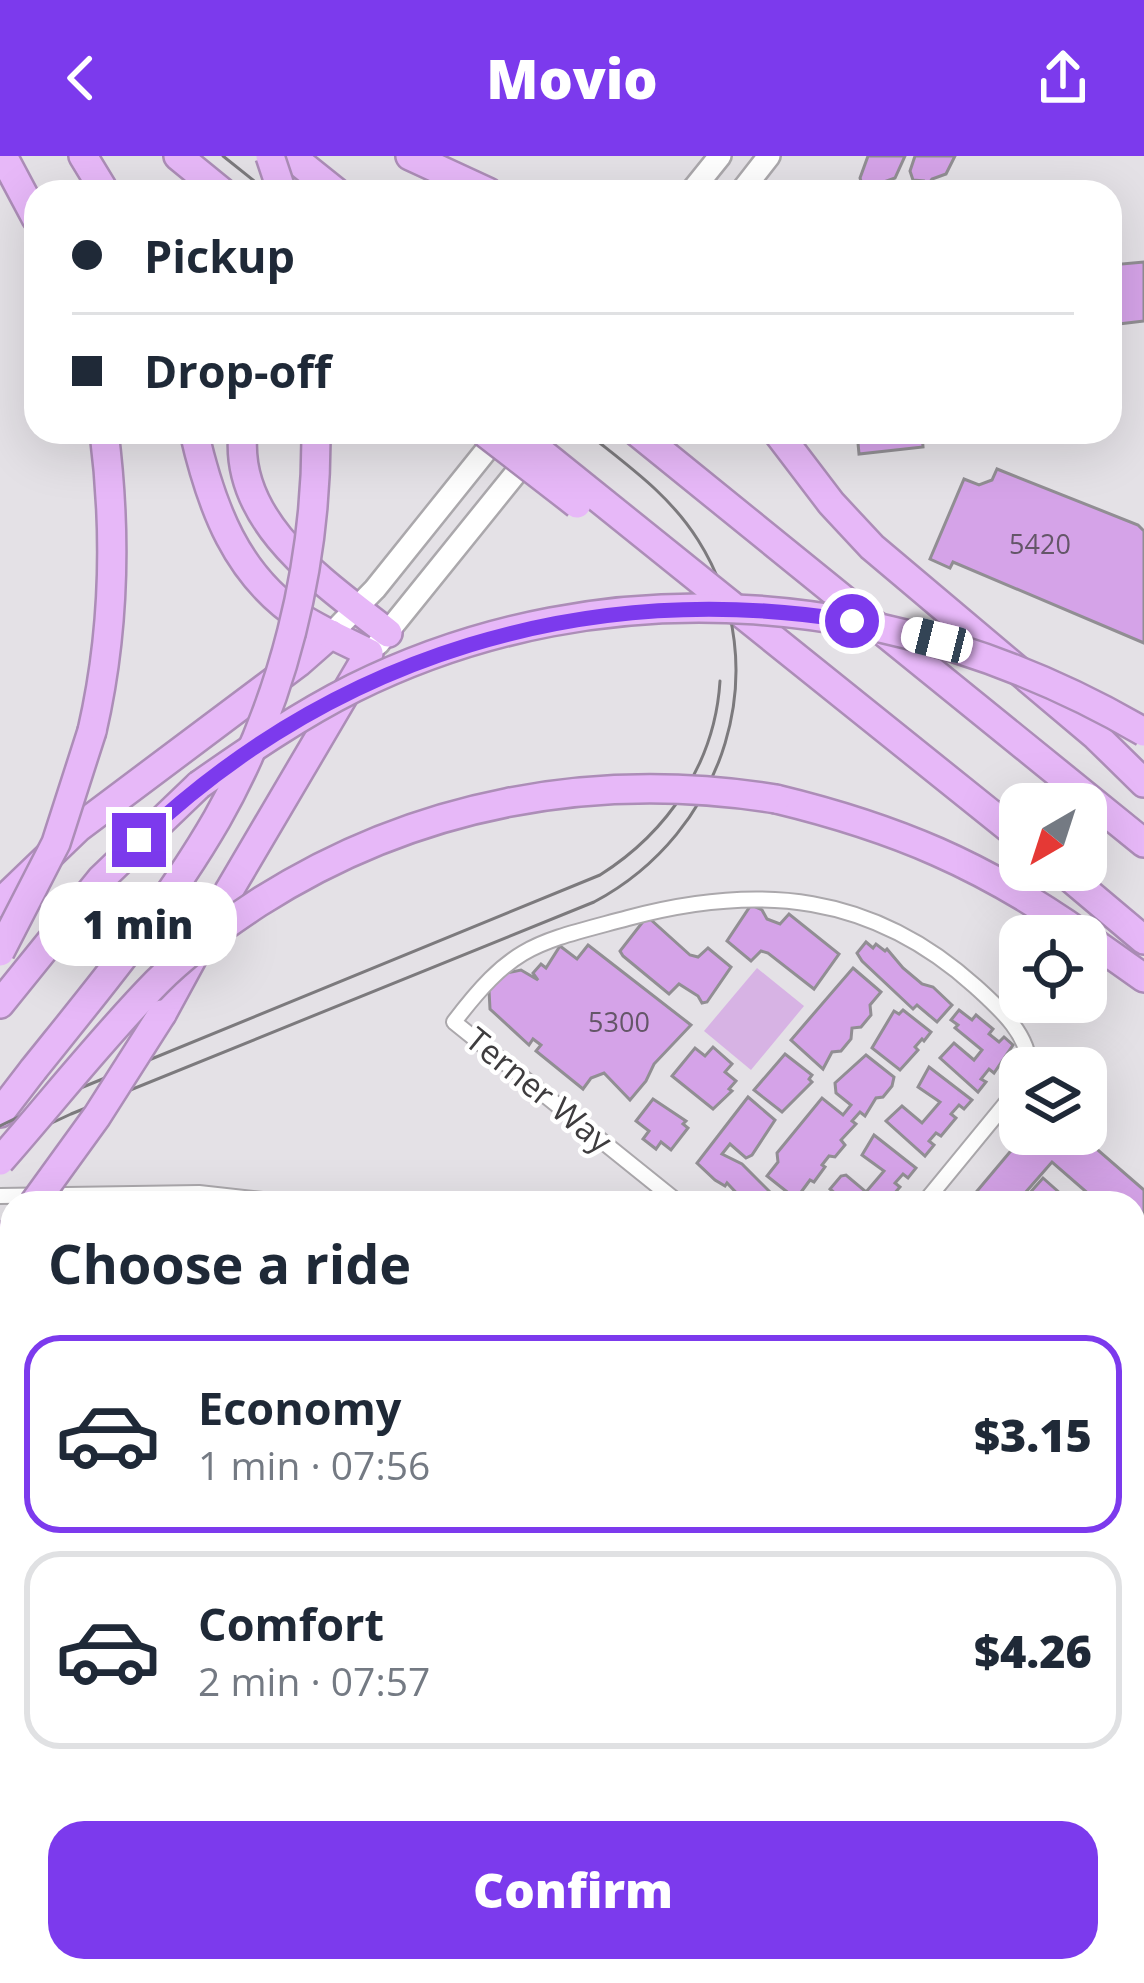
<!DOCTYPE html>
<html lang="en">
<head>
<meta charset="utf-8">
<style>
	body { margin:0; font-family:"Open Sans",sans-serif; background:#f6f6f7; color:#1f2937; height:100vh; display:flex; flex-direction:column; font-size:45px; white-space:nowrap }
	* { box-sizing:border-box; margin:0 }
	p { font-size:39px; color:#747a83 }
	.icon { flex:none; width:66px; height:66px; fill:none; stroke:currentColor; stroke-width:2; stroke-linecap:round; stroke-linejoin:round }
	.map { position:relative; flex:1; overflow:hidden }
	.drawer { position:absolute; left:0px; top:1035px; width:1146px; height:792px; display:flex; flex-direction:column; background:#fff; border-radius:36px 36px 0 0; box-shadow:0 12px 48px #0002 }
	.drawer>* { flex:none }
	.banner { position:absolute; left:24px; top:24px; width:1098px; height:264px; border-radius:36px; box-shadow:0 12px 48px #0002; display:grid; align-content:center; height:264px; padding:0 48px; background:#fff }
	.needle { width:78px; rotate:219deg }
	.fabs { position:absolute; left:999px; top:627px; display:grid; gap:24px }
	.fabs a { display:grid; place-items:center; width:108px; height:108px; border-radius:24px; background:#fff; box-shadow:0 12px 48px #0002; font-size:60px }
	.end { position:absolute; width:54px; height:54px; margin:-27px; border:15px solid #7c3aed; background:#fff; box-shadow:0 0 0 6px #fff }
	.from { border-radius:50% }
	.bubble { position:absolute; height:84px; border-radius:36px; background:#fff; box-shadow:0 12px 48px #0002; font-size:39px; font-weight:800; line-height:84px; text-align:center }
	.car { position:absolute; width:36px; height:72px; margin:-36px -18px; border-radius:15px; box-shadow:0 0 9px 3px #0007; background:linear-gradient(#fff 24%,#345 0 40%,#fff 0 76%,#345 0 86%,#fff 0) }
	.banner b { display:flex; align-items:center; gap:42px; height:114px; font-size:45px }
	.banner b+b { border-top:3px solid #e0e1e3 }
	.banner i { width:30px; height:30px; background:#1f2937 }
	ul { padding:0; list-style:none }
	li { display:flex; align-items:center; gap:36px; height:198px; margin:0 24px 18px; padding:0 24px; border:6px solid #e0e1e3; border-radius:36px }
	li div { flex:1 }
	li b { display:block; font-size:45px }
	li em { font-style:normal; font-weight:800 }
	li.active { border-color:#7c3aed }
	li>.icon { width:108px; height:108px; stroke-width:1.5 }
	h2 { padding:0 48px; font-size:54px; line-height:144px }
	.cta { display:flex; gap:24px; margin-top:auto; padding:24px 48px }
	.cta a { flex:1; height:138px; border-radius:36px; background:#7c3aed; color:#fff; font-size:48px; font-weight:800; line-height:138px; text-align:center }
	header { display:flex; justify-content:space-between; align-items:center; height:156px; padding:0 48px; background:#7c3aed; color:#fff; font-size:54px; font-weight:800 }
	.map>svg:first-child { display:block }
	.green { fill:#d7b3e4 }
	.building { fill:#d5a3e8; stroke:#918e93; stroke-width:3 }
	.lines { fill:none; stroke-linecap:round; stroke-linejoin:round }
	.street-casing { stroke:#aba8ac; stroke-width:18 }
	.secondary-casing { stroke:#aba8ac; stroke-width:26 }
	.highway-casing { stroke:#ac8db7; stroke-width:32 }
	.street { stroke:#fff; stroke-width:14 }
	.secondary { stroke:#fff; stroke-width:21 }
	.highway { stroke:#e7b8f8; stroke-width:27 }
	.tram { stroke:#7c7a7d; stroke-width:3 }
	.highway-bridge-casing { stroke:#ac8db7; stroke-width:32; stroke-linecap:butt }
	.highway-bridge { stroke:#e7b8f8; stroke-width:27 }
	.route { stroke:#7c3aed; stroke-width:15 }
	.labels { text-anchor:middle; stroke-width:9; stroke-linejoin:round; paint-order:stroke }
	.number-label { font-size:27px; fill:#645668 }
	.street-label { font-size:33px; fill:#3e3c3e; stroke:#fff }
</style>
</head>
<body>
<header><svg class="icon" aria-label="back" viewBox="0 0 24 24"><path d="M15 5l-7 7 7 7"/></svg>Movio<svg class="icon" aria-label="share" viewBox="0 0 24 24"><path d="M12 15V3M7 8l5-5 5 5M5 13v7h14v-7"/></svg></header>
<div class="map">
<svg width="1144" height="1827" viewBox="0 0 1144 1827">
	<rect width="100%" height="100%" fill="#e4e1e6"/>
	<!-- green -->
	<polygon class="green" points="757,812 804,850 751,914 704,875"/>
	<!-- building -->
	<g class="building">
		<polygon points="868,0 905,0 895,22 881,27 877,34 873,29 862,28 860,22"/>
		<polygon points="915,0 955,0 946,18 932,23 927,30 924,25 913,24 910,15"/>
		<polygon points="1144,106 1144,165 1110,169 1110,109"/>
		<polygon points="857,276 922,276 923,291 859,298"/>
		<polygon points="997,313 1138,369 1144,375 1144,487 953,406 950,412 930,403 964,323 979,329 992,324"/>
		<polygon points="751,749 762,754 767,763 780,768 789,758 839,798 814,833 768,797 761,795 751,805 727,785"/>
		<polygon points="645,763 650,763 690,799 698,801 708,792 731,811 707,846 702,847 698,840 679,828 669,838 623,800 620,795"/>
		<polygon points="866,786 873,792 876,788 885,795 887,793 903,812 922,828 933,831 952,849 937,866 917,849 913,853 862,805 857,797"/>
		<polygon points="588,789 691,869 654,908 646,925 630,944 604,917 591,922 583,933 536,895 541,889 533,883 529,889 490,853 489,834 502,818 521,814 538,824 533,817 541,808 546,812 560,790 577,803"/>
		<polygon points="853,812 881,836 870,849 871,859 861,871 852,872 851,883 841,895 832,896 823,913 791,884"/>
		<polygon points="903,854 931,876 924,885 922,883 915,891 918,894 900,914 872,892 894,855 899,858"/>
		<polygon points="959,854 972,864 976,859 993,873 989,878 999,886 1004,881 1013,889 994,917 989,913 981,923 986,926 978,936 940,902 954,887 974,904 982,894 955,872 958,869 951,864"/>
		<polygon points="713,891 732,908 725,916 736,925 729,933 732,935 713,953 672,920 695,892 705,900"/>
		<polygon points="785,898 812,919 809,923 812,926 782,956 754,934"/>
		<polygon points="866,899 894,921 892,930 883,941 876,942 865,960 860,956 852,965 856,968 841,984 845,989 835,1001 829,1000 822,1009 825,1011 814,1026 810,1024 796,1043 767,1020 778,1006 777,997 822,942 843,959 851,949 836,937 835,927"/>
		<polygon points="929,911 972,944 964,953 959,949 951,958 956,962 941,980 936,977 929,985 934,989 925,1000 886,965 902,950 922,967 940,946 918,931"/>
		<polygon points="748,941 775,964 752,999 746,1002 730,988 722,998 742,1008 781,1047 746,1047 727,1027 725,1030 715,1024 697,1007"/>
		<polygon points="653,943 686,965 683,968 688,972 671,994 661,986 656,993 643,983 649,975 636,965"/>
		<polygon points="1025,978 1073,978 1064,991 1070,996 1083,981 1144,1034 1144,1088 1134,1100 1134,1087 1137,1089 1141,1084 1134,1077 1134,1047 1108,1047 1102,1038 1098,1039 1106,1047 1099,1047 1052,1006 1025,1037 1028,1039 1043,1022 1071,1047 1022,1047 1025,1044 1022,1042 1011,1047 1018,1038 1012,1038 1009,1047 967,1047"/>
		<polygon points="874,979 916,1012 908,1022 903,1018 895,1027 900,1031 886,1047 846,1047 830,1033 841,1020 846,1019 866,1036 884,1015 862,999"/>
		<polygon points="1137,1103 1144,1109 1144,1183 1137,1177 1140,1174 1134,1173"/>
		<polygon points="12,1248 12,1292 0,1280 0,1261"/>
		<polygon points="1144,1341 1144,1383 1134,1390 1134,1348"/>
		<polygon points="4,1532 8,1539 12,1538 12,1579 0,1583 0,1534"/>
		<polygon points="9,1793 12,1815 38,1815 28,1827 22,1823 10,1827 0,1818 0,1804"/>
		<polygon points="331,1815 373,1815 368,1827 338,1827 328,1824"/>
		<polygon points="421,1815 456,1815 452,1826 421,1827 424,1816"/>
		<polygon points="561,1815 600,1815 596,1826 584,1822 583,1827 558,1824"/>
		<polygon points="719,1815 767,1815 755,1827 722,1827 714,1820"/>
		<polygon points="1000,1815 1042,1815 1048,1820 1042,1827 999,1827 994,1823"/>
		<polygon points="1098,1815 1114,1815 1125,1823 1130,1816 1141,1823 1138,1827 1095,1827"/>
	</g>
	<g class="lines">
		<!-- street casing -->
		<g class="street-casing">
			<g id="street">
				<polyline points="0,1040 199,1037 290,1047"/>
				<path d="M679 1047 454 866C514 787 536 787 628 762 759 727 872 737 976 831 999 852 1030 879 1029 912"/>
				<polyline points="924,1047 1020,930"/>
				<polyline points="1134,1271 1144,1267"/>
				<polyline points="0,1360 12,1347"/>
				<polyline points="1134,1646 1138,1661 1144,1666"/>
				<polyline points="0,1730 12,1741"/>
				<polyline points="99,1815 113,1827"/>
				<polyline points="289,1827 293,1815"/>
			</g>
		</g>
		<!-- secondary casing -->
		<g class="secondary-casing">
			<g id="secondary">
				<polyline points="691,36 720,0"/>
				<polyline points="741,36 769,0"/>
				<polyline points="331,478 375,433 501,276"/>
				<polyline points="378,488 549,276"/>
				<polyline points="1134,1496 1144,1490"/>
				<polyline points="502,1827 506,1815"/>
			</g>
		</g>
		<!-- highway casing -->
		<g class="highway-casing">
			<g id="highway">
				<polyline points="3,0 36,62"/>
				<polyline points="83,0 105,36"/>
				<polyline points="178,0 222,36"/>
				<polyline points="291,0 336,36"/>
				<polyline points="410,0 488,36"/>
				<path d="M243 276C233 367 325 427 388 477"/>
				<polyline points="637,276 1144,687"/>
				<polyline points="777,276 831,347 872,391 1096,580 1144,627"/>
				<polyline points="731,449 1020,681"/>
				<path d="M92 575C115 475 117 378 104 276"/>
				<path d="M776 643C896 672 983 709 1084 780"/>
				<polyline points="1061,714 1144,784"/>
				<polyline points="0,747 78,672 298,507 331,478"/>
				<polyline points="1086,781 1144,822"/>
				<polyline points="0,848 101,723 199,629"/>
				<path d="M162 858 230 733 369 497C347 486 324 476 303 463 236 420 211 350 194 276"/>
				<polyline points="0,957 33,914"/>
				<polyline points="0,1090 12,1075"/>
			</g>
		</g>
		<!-- street -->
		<use href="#street" class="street"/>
		<!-- secondary -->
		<use href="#secondary" class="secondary"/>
		<!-- highway -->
		<use href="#highway" class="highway"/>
		<!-- tram -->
		<g class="tram">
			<polyline points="223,0 268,36"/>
			<path d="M0 970 66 938 600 719C668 676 715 607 720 525"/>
			<path d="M0 991 71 958 594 746C724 677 779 512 698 384 669 338 628 310 586 276"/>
		</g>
		<!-- highway-bridge casing -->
		<g class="highway-bridge-casing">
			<g id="highway-bridge">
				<polyline points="270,0 282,36"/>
				<polyline points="484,276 577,348"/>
				<polyline points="516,276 731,449"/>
				<path d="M199 629C249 594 300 559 354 532 609 406 903 435 1144 576"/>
				<polyline points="0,796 56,687 92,575"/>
				<path d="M33 914C98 833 165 753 217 663 283 547 317 409 316 276"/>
				<path d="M0 1005C52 946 102 882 157 826 187 796 223 770 258 747 414 647 594 614 776 643"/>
				<polyline points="34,1047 97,960 162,858"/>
			</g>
		</g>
		<!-- highway-bridge -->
		<use href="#highway-bridge" class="highway-bridge"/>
	</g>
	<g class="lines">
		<!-- route -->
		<path class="route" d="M139 684C334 499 587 422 852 465"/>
	</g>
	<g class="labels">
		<!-- number labels -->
		<g class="number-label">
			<text x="1040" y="398">5420</text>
			<text x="619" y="876">5300</text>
		</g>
		<!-- street labels -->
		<g class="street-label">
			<text transform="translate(539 934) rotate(39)" y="12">Terner Way</text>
		</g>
	</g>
</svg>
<div class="fabs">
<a><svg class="needle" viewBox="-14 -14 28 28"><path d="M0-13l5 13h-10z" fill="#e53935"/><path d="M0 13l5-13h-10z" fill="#747a83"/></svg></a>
<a><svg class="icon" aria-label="locate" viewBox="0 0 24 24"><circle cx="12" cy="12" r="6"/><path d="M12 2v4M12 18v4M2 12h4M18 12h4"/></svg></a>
<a><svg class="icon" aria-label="layers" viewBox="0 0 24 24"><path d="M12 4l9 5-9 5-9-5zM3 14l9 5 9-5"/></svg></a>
</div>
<i class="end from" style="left:852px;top:465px"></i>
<i class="end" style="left:139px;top:684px"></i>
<div class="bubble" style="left:39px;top:726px;width:198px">1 min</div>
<i class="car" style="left:937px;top:484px;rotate:284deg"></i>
<div class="banner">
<b><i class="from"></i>Pickup</b>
<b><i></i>Drop-off</b>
</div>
<section class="drawer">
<h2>Choose a ride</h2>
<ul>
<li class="active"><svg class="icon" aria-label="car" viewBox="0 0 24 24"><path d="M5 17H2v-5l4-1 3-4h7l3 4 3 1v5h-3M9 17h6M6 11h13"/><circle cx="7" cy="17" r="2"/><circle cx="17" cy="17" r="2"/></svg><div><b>Economy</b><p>1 min · 07:56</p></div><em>$3.15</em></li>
<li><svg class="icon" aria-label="car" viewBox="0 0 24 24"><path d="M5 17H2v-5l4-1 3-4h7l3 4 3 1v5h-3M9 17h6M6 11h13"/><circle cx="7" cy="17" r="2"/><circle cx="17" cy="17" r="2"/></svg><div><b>Comfort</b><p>2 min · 07:57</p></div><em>$4.26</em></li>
</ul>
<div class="cta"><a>Confirm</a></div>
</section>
</div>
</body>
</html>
